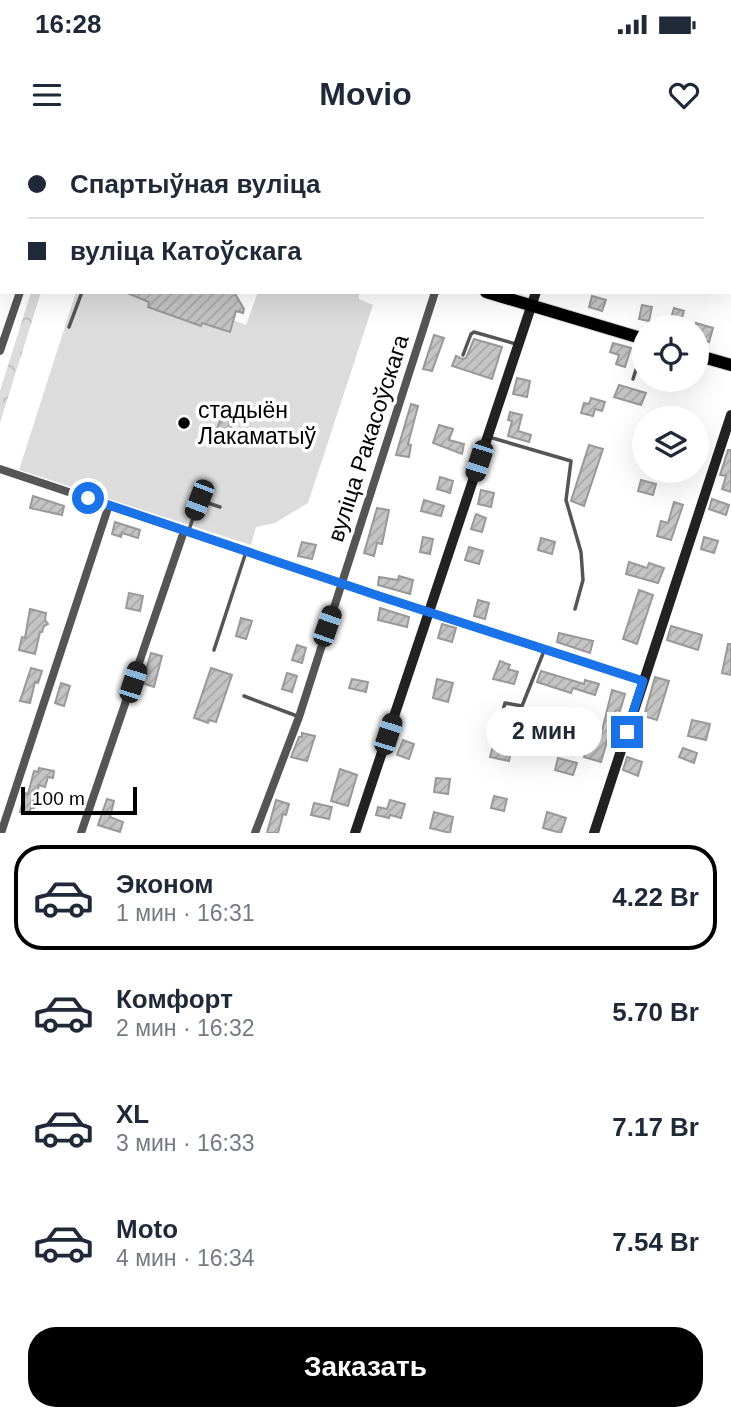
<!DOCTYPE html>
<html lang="ru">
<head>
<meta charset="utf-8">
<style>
	body { margin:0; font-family:Arial,sans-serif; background:#f2f2f3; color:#1f2937; height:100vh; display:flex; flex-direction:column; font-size:26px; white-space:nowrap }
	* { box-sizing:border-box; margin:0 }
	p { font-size:23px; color:#747a83 }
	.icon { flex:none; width:38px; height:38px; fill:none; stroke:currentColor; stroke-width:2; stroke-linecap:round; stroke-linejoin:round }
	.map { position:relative; height:693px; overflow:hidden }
	.details { display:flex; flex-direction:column; background:#fff; flex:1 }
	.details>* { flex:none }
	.top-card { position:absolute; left:0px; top:0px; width:732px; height:154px; box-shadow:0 7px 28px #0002; display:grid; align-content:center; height:154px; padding:0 28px; background:#fff }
	.controls { position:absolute; left:632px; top:175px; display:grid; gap:14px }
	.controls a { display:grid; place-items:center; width:77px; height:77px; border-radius:50%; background:#fff; box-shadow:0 7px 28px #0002; font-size:35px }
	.scale { position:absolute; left:21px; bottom:18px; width:116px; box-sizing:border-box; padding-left:7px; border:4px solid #000; border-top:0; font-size:19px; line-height:24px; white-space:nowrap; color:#000; -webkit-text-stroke:5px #fff; paint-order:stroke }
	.end { position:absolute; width:32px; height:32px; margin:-16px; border:9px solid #1a73e8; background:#fff; box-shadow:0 0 0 4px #fff }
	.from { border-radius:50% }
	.bubble { position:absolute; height:49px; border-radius:24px; background:#fff; box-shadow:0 7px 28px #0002; font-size:23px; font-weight:700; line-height:49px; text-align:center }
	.car { position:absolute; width:21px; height:42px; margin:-21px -10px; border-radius:9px; box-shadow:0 0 5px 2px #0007; background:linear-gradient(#222 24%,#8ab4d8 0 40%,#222 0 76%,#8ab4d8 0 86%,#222 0) }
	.top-card b { display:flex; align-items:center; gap:24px; height:66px; font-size:26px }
	.top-card b+b { border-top:2px solid #e0e1e3 }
	.top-card i { width:18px; height:18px; background:#1f2937 }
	ul { padding:12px 0 0; list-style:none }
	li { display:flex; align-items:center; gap:21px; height:105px; margin:0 14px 10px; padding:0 14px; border:4px solid transparent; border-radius:28px }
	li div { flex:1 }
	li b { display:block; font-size:26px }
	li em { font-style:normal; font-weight:700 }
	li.current { border-color:#000 }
	li>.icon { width:63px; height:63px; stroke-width:1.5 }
	.primary-button { display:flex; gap:14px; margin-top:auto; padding:14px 28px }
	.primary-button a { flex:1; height:80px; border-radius:28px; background:#000; color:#fff; font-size:28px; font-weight:700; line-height:80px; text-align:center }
	.status { display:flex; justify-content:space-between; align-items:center; height:49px; padding:0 35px; background:#fff; direction:ltr }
	.status svg { height:19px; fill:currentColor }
	header { display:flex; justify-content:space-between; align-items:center; height:91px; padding:0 28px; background:#fff; font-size:32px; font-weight:700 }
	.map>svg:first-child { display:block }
	.forest { fill:url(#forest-crowns) }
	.pitch { fill:#dcdcdc }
	.building { fill:url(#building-hatch); stroke:#999; stroke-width:2 }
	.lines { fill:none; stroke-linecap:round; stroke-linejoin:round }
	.primary-casing { stroke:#dbdbdb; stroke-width:14 }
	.lane { stroke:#555; stroke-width:3.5 }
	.street { stroke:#555; stroke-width:8 }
	.secondary { stroke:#222; stroke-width:10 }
	.primary { stroke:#000; stroke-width:12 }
	.route { stroke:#1a73e8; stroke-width:9 }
	.poi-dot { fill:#000; stroke:#fff; stroke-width:2.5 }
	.labels { text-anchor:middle; stroke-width:7; stroke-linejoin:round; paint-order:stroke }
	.poi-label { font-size:23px; fill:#000; stroke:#fff; text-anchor:start }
	.street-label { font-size:23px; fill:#000; stroke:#fff }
</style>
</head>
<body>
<div class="status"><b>16:28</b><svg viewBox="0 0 49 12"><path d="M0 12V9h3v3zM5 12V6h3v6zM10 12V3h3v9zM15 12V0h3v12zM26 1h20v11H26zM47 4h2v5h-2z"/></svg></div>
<header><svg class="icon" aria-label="menu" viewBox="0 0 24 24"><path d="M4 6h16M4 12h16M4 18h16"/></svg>Movio<svg class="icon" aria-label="heart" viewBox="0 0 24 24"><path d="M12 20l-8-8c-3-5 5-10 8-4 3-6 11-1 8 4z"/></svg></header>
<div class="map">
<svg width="731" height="693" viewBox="0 0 731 693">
	<defs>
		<pattern id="forest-crowns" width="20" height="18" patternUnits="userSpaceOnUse" patternTransform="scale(1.75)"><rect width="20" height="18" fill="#dcdcdc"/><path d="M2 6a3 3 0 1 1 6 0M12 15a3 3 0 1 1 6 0" fill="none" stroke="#bbb"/></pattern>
		<pattern id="building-hatch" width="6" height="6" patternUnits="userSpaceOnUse" patternTransform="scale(1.75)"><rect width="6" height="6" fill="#c4c4c4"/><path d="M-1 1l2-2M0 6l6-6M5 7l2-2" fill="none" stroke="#a7a7a7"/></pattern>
	</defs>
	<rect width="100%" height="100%" fill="#fff"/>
	<!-- forest -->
	<polygon class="forest" points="31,152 41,152 0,283 0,251"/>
	<!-- pitch -->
	<polygon class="pitch" points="76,152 234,152 244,169 243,173 236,171 233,180 246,185 258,152 355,152 359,154 359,159 373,165 308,363 275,383 256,387 251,405 19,330"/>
	<!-- building -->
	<g class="building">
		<polygon points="125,152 234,152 244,169 243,173 236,171 230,192 202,183 201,186 148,167 149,162"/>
		<polygon points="592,156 606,160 602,171 589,167"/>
		<polygon points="642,165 652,167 649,181 639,179"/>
		<polygon points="674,168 684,171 679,187 669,185"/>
		<polygon points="696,183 713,188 709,202 696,196"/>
		<polygon points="434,195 444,198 432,231 423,229"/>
		<polygon points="474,199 502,207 492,239 452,226 456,216 462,219 466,218"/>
		<polygon points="613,203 631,208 625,227 616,224 619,215 610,212"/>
		<polygon points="517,238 530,241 527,257 513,254"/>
		<polygon points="619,245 646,253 641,265 614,257"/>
		<polygon points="591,258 605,262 602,271 595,269 593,276 581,273 584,263 589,264"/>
		<polygon points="411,264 418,266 408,304 411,305 409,317 396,315"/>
		<polygon points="510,272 522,275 518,291 531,295 529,302 508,296 512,281 508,280"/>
		<polygon points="222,276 234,280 226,300 214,296"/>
		<polygon points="439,285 453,289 449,300 464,304 462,314 433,303"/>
		<polygon points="589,305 603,309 584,366 571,361"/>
		<polygon points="728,310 731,310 731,352 722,349 726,336 720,335"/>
		<polygon points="440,337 453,341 450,353 437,349"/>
		<polygon points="641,340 656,344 653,355 638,351"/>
		<polygon points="481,350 494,353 491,367 478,364"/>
		<polygon points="33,356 64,366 62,375 30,368"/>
		<polygon points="712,359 729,365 726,375 709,369"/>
		<polygon points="424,360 444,366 441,376 421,371"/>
		<polygon points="343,362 354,364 348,394 338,391"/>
		<polygon points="674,362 683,365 671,400 657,396 661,381 668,383"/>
		<polygon points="377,368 389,370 382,404 377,403 374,416 364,413"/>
		<polygon points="476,374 486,378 482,392 471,389"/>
		<polygon points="115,382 140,390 138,398 122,393 121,397 112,394"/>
		<polygon points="423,397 433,399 430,414 420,412"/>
		<polygon points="704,397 718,401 714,413 701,409"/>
		<polygon points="541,398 555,402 552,414 538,410"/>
		<polygon points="302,402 316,405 312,419 298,416"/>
		<polygon points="469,407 483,411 479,424 465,420"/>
		<polygon points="629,422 647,428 649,423 664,428 658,443 626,434"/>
		<polygon points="399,436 413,440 410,454 378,445 379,437 398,440"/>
		<polygon points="639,450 653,455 637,504 623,499"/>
		<polygon points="129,453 143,456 140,471 126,468"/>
		<polygon points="478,460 489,463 485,479 474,476"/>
		<polygon points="380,468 409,477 407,487 378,480"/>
		<polygon points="30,469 46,473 45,480 48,484 44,486 42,492 40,492 35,514 19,510 22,497 25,498"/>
		<polygon points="241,478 252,481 246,499 236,496"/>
		<polygon points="442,484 456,488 452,502 438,498"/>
		<polygon points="671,486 702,495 698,510 667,500"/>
		<polygon points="559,493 593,501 590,513 557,502"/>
		<polygon points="728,504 731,504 731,535 722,533"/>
		<polygon points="297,505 306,508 302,523 292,520"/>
		<polygon points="151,513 162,516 154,547 142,543"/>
		<polygon points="500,521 510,525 508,529 518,532 514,544 493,539"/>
		<polygon points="31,528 42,531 38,543 35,542 30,563 20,561"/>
		<polygon points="211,528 232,535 216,582 209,580 208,583 194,578"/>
		<polygon points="541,531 584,544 585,540 599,544 595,555 573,548 571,553 537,542"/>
		<polygon points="287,533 297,536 292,552 282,549"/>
		<polygon points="655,537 669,541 657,580 644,576"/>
		<polygon points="352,539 368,542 366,552 349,548"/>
		<polygon points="437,539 453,543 448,562 433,558"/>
		<polygon points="61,543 70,546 64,566 55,563"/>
		<polygon points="612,550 625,554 620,571 616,570 601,622 584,617 590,596 600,599"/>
		<polygon points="692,580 710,584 706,600 688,596"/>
		<polygon points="302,593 315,596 307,621 291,617 299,597 302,597"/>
		<polygon points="403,600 414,604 409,619 397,615"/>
		<polygon points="493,606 511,612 509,621 490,617"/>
		<polygon points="683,608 697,613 694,623 679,617"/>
		<polygon points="627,617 642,622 638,636 623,630"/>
		<polygon points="558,618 577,623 573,635 555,630"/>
		<polygon points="39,628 54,631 53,638 48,637 45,647 39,645 34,668 31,668 29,674 20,672 25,653 28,654 34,631 38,632"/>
		<polygon points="340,629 357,635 348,666 331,661"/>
		<polygon points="436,638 450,639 448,654 434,652"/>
		<polygon points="494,656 507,659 504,671 491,668"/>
		<polygon points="107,659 114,661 110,677 123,682 120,692 98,685"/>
		<polygon points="276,660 289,664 286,675 283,674 278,693 267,693"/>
		<polygon points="390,660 405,664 401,678 390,675 389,678 376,675 378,667 387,669"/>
		<polygon points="314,663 332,667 329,679 311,675"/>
		<polygon points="434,672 453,677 450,693 430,688"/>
		<polygon points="547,672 566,678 561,693 543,688"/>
	</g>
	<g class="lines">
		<!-- primary casing -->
		<g class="primary-casing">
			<g id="primary">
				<polyline points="13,0 18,2"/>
				<polyline points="486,152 644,199"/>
				<polyline points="696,215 731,225"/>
			</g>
		</g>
		<!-- lane -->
		<g class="lane">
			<polyline points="730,62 731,59"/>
			<polyline points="730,99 731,100"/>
			<polyline points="69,187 82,152"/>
			<polyline points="463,215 471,194 474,192 516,204"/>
			<polyline points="633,239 644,205"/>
			<polyline points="489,297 571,321 566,360 581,412 583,440 575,469"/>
			<polyline points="189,390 199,360 220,367"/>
			<polyline points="214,510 246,412"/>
			<polyline points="244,556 297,576"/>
			<polyline points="496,596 505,563 522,566 544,511"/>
		</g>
		<!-- street -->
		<g class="street">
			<polyline points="68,2 68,0"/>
			<polyline points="312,2 312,0"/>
			<polyline points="483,2 484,0"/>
			<polyline points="0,211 20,152"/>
			<polyline points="0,329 382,457 643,541"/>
			<polyline points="1,693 109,365"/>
			<polyline points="81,693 184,391"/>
			<polyline points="255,693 299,577 435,152"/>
		</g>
		<!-- secondary -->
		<g class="secondary">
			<polyline points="214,2 214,0"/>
			<polyline points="583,2 584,0"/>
			<polyline points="355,693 536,152"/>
			<polyline points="594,693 731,275"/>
		</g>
		<!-- primary -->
		<use href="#primary" class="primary"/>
	</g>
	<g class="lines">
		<!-- route -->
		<polyline class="route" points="88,358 382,457 643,541 627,592"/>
	</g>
	<!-- markers -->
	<circle class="poi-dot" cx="184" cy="283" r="7"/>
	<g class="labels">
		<!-- poi labels -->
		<g class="poi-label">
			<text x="198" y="278">стадыён<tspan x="198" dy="26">Лакаматыў</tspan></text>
		</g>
		<!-- street labels -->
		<g class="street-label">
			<text transform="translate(368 298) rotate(-72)" y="8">вуліца Ракасоўскага</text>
		</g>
	</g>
</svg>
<div class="controls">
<a><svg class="icon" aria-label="locate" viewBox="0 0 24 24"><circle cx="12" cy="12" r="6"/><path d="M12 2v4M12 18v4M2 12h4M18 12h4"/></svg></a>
<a><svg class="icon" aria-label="layers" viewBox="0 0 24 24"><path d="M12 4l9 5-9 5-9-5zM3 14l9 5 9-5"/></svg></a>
</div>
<div class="scale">100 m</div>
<i class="end from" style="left:88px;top:358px"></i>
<i class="end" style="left:627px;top:592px"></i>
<div class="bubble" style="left:486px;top:567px;width:116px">2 мин</div>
<i class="car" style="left:479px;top:321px;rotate:198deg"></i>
<i class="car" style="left:199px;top:360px;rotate:201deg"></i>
<i class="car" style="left:327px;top:486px;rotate:19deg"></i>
<i class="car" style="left:133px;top:542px;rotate:18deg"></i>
<i class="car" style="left:388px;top:594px;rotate:18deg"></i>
<div class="top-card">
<b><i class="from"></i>Спартыўная вуліца</b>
<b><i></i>вуліца Катоўскага</b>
</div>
</div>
<section class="details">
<ul>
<li class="current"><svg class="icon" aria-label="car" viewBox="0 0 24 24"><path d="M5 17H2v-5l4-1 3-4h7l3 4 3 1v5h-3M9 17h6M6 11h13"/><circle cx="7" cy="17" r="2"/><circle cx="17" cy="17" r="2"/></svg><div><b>Эконом</b><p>1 мин · 16:31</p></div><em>4.22 Br</em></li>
<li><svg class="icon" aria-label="car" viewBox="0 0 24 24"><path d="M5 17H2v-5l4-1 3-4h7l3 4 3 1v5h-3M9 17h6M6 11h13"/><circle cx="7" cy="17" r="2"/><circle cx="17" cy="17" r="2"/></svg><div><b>Комфорт</b><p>2 мин · 16:32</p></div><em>5.70 Br</em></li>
<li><svg class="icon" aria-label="car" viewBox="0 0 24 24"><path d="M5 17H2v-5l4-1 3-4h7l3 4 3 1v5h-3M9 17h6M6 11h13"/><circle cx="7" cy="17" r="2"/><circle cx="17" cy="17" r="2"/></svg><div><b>XL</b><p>3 мин · 16:33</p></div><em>7.17 Br</em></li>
<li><svg class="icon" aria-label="car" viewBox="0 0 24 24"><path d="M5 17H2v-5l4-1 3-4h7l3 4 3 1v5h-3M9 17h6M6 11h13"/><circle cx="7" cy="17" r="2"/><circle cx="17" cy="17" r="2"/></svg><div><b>Moto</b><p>4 мин · 16:34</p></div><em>7.54 Br</em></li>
</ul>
<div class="primary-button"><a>Заказать</a></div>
</section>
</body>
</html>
